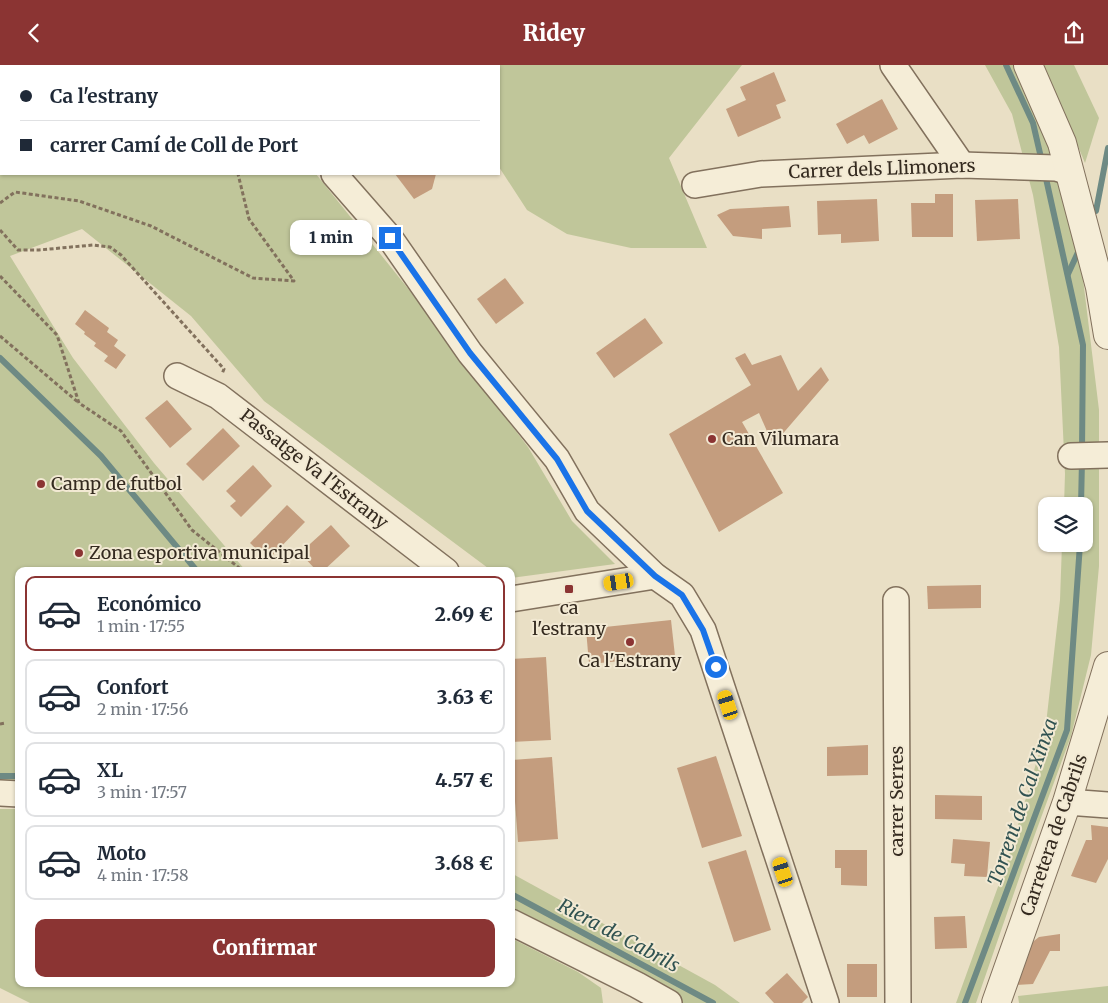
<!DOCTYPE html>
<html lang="es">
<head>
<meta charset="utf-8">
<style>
	body { margin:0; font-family:Merriweather,serif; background:#f2f2f3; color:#1f2937; height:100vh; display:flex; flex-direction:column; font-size:19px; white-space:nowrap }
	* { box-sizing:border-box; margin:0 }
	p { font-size:16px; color:#747a83 }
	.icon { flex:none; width:28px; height:28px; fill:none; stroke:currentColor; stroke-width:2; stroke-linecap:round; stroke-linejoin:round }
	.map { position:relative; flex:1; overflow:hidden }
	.details { position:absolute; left:15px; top:502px; width:500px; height:420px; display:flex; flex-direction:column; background:#fff; border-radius:10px; box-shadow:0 1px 4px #0004 }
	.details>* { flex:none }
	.banner { position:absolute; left:0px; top:0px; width:500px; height:110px; box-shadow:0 1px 4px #0004; display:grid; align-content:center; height:110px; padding:0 20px; background:#fff }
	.buttons { position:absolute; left:1038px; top:432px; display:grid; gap:10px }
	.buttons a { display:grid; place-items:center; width:55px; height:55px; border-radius:10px; background:#fff; box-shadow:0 1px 4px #0004; font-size:25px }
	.end { position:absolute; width:22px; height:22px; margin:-11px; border:6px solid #1a73e8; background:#fff; box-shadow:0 0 0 2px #fff }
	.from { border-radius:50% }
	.bubble { position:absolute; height:35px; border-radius:10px; background:#fff; box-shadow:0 1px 4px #0004; font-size:16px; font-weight:800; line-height:35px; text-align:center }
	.car { position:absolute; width:15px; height:30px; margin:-15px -8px; border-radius:6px; box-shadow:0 0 4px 1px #0007; background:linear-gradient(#f5c518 24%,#345 0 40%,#f5c518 0 76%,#345 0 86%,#f5c518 0) }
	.banner b { display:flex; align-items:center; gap:18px; height:48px; font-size:19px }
	.banner b+b { border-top:1px solid #e0e1e3 }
	.banner i { width:12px; height:12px; background:#1f2937 }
	ul { padding:9px 0 0; list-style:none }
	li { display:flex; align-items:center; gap:15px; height:75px; margin:0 10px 8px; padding:0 10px; border:2px solid #e0e1e3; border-radius:10px }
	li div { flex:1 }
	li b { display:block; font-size:19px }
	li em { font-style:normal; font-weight:800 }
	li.on { border-color:#8b3433 }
	li>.icon { width:45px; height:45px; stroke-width:1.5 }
	.button { display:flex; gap:10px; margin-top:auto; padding:10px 20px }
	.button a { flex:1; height:58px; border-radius:10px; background:#8b3433; color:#fff; font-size:20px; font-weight:800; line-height:58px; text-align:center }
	header { display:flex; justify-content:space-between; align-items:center; height:65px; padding:0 20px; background:#8b3433; color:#fff; font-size:22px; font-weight:800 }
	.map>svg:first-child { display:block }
	.green { fill:#c0c69a }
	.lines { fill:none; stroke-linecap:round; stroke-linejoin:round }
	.stream { stroke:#6e8a84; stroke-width:6 }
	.building { fill:#c49d7e }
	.minor-casing { stroke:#82715d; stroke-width:28 }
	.tertiary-casing { stroke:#82715d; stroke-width:30 }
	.path { stroke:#82715d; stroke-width:3; stroke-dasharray:4 2.5; stroke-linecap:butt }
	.minor { stroke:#f5edd7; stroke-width:25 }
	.tertiary { stroke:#f5edd7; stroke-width:28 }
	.route { stroke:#1a73e8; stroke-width:6 }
	.poi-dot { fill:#8b3433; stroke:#f2e9d3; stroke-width:2 }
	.labels { text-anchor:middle; stroke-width:4; stroke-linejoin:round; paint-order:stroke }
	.street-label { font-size:18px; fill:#342a1f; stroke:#f2e9d3 }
	.poi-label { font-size:18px; fill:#342a1f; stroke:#f2e9d3; text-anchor:start }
	.water-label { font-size:19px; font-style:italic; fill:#305251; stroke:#f2e9d3 }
</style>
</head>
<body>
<header><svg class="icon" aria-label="back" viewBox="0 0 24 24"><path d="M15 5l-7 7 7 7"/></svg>Ridey<svg class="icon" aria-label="share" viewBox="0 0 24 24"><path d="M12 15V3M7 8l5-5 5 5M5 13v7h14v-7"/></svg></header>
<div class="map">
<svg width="1108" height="938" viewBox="0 0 1108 938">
	<rect width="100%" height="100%" fill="#e9dfc5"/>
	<!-- green -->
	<g class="green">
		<polygon points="0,0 229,0 230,1 1,1 1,109 316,109 410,226 528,382 572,456 615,499 511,513 511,506 492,506 264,336 191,251 82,164 10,191 73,293 154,398 246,506 19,506 19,719 0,719"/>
		<polygon points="448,0 742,0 669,93 707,183 631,183 567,169 527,145 499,102 499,1"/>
		<polygon points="985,0 1014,0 1041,55 1063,118 1083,214 1099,345 1099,501 1091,590 1071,671 1023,802 976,938 956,938 1008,794 1045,668 1060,535 1062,479 1084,479 1084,441 1064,441 1065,409 1059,282 1033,130 1012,49"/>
		<polygon points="1044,0 1074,0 1099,53 1085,98"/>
		<polygon points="0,744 19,744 19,919 511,919 511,873 578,907 601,923 603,938 30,938 0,923"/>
		<polygon points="511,808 715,920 740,938 676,938 511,851"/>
		<polygon points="1108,921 1108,938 1019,938 1018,931"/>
	</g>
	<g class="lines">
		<!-- stream -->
		<g class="stream">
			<polyline points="1006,0 1033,58 1042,97"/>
			<polyline points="1045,109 1083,280 1082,385"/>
			<polyline points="1096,146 1108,83"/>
			<polyline points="1068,209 1080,183"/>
			<polyline points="0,293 101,391 197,506"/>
			<polyline points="1081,441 1082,395"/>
			<polyline points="0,711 19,711"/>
			<polyline points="511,829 713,938"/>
			<polyline points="965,938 1067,665 1080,479"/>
		</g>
	</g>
	<!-- building -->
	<g class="building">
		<polygon points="774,7 786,36 776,40 781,53 738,72 726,44 746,35 740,22"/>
		<polygon points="882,34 898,64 869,79 864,70 847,79 836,59"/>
		<polygon points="395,109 436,109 432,124 414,134"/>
		<polygon points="935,129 953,129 953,172 912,172 911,138 935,138"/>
		<polygon points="877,134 879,176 841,178 841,169 818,170 817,136"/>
		<polygon points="1018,134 1020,174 977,176 975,135"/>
		<polygon points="789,141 791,162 762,164 762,174 733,171 717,150 730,144"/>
		<polygon points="505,213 524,238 496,259 477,234"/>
		<polygon points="85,245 109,263 107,267 118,275 114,281 126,290 116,304 104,296 108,291 94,281 96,278 84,269 85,267 75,259"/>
		<polygon points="645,253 663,278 614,313 596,288"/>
		<polygon points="745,288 752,300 781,290 798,326 821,302 829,315 773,380 759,348 742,357 783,428 719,467 669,369 751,320 735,293"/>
		<polygon points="167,335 192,364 170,383 145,353"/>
		<polygon points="223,363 240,381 203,416 186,399"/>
		<polygon points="253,400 272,421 241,452 230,441 236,436 226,426"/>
		<polygon points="287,440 305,457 268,495 250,478"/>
		<polygon points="331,460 350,481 323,506 317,506 300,488"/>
		<polygon points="981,520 981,543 928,544 927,521"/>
		<polygon points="671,555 675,591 589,599 586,564"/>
		<polygon points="546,592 551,675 511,677 511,594"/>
		<polygon points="868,680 868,710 827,711 827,682"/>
		<polygon points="716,691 742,771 702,783 677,703"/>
		<polygon points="552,692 558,774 518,777 512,695"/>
		<polygon points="935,730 982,731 982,755 935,754"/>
		<polygon points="1091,760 1108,762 1108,794 1096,818 1071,811 1086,775 1092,775"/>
		<polygon points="953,774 990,777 987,812 964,811 965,799 951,798"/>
		<polygon points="746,785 771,865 734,877 708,797"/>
		<polygon points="835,785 867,785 867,821 841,820 841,803 835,803"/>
		<polygon points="965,851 967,883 935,884 934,852"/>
		<polygon points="1060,869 1060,886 1050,886 1033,919 1015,920 1030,879 1039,872"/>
		<rect x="847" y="899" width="30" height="33"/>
		<polygon points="787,908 808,932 802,938 774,938 765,928"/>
	</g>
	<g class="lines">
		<!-- minor casing -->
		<g class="minor-casing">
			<g id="minor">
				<polyline points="241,0 242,1"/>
				<polyline points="893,0 962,100"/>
				<polyline points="334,109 390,173 470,288 557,394 587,446 655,511 682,530 703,565 826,938"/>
				<polyline points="695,120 761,109 962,100 1056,103 1070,107"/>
				<polyline points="177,311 218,331 446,506"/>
				<polyline points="1071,391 1108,390"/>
				<polyline points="511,534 655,511"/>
				<polyline points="896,535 898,938"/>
				<polyline points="0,728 19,729"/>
				<polyline points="1067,737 1108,740"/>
				<polyline points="511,857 637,920 669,938"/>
			</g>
		</g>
		<!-- tertiary casing -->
		<g class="tertiary-casing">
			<g id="tertiary">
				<polyline points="1028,0 1062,78 1100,222 1108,270"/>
				<polyline points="996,938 1067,737 1108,601"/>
			</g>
		</g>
		<!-- path -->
		<g class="path">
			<polyline points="0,138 15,127 79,136 151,161 253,213 294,216 249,154 238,109"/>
			<polyline points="0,165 18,185 39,185 93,180 110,182 121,190 224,304 222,309"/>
			<polyline points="0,211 57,270 79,338 121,366 192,465 243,506"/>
			<polyline points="0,271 79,338"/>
			<polyline points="0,659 6,658"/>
		</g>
		<!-- minor -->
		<use href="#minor" class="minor"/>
		<!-- tertiary -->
		<use href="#tertiary" class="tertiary"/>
	</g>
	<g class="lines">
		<!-- route -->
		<polyline class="route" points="390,173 470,288 557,394 587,446 655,511 682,530 703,565 716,602"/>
	</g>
	<!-- markers -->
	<g class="poi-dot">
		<circle cx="712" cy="374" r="5"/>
		<circle cx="41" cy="419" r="5"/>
		<circle cx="79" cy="488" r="5"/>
		<rect x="564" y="519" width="10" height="10" rx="2.5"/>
		<circle cx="630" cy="577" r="5"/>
	</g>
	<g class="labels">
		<!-- street labels -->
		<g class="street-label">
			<text transform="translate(882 104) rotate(-2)" y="6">Carrer dels Llimoners</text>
			<text transform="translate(314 404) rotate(38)" y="6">Passatge Va l'Estrany</text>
			<text transform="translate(897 736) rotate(-90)" y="6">carrer Serres</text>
			<text transform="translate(1054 770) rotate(-71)" y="6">Carretera de Cabrils</text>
		</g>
		<!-- poi labels -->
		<g class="poi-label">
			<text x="722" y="380">Can Vilumara</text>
			<text x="51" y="425">Camp de futbol</text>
			<text x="89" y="494">Zona esportiva municipal</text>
			<text x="569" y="549" text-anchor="middle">ca<tspan x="569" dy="21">l'estrany</tspan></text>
			<text x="630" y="602" text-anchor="middle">Ca l'Estrany</text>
		</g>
		<!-- water labels -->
		<g class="water-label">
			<text transform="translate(1022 737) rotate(-71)" y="7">Torrent de Cal Xinxa</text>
			<text transform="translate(619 870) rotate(28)" y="7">Riera de Cabrils</text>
		</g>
	</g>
</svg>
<div class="buttons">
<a><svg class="icon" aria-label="layers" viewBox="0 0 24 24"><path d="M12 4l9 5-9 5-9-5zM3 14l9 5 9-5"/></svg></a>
</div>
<i class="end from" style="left:716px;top:602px"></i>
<i class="end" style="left:390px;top:173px"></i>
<div class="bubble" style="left:290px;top:155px;width:82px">1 min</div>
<i class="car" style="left:619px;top:517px;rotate:261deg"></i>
<i class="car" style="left:728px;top:640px;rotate:342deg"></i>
<i class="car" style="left:783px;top:807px;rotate:342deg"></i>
<div class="banner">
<b><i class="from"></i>Ca l'estrany</b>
<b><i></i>carrer Camí de Coll de Port</b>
</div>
<section class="details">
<ul>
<li class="on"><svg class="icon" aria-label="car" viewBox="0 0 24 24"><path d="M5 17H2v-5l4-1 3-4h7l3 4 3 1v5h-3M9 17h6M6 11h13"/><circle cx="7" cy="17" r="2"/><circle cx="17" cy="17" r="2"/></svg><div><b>Económico</b><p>1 min · 17:55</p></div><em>2.69 €</em></li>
<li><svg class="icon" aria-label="car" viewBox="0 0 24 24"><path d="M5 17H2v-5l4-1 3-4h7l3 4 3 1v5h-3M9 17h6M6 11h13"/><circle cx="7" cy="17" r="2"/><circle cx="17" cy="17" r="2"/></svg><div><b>Confort</b><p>2 min · 17:56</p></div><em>3.63 €</em></li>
<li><svg class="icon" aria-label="car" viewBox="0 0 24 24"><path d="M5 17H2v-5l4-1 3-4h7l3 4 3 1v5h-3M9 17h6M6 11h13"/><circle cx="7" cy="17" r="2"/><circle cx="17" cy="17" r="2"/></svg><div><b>XL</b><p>3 min · 17:57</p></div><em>4.57 €</em></li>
<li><svg class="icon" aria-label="car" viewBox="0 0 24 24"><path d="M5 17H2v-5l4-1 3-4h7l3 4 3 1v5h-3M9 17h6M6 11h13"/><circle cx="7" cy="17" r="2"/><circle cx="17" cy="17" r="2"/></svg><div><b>Moto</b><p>4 min · 17:58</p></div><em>3.68 €</em></li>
</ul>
<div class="button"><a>Confirmar</a></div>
</section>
</div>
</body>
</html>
